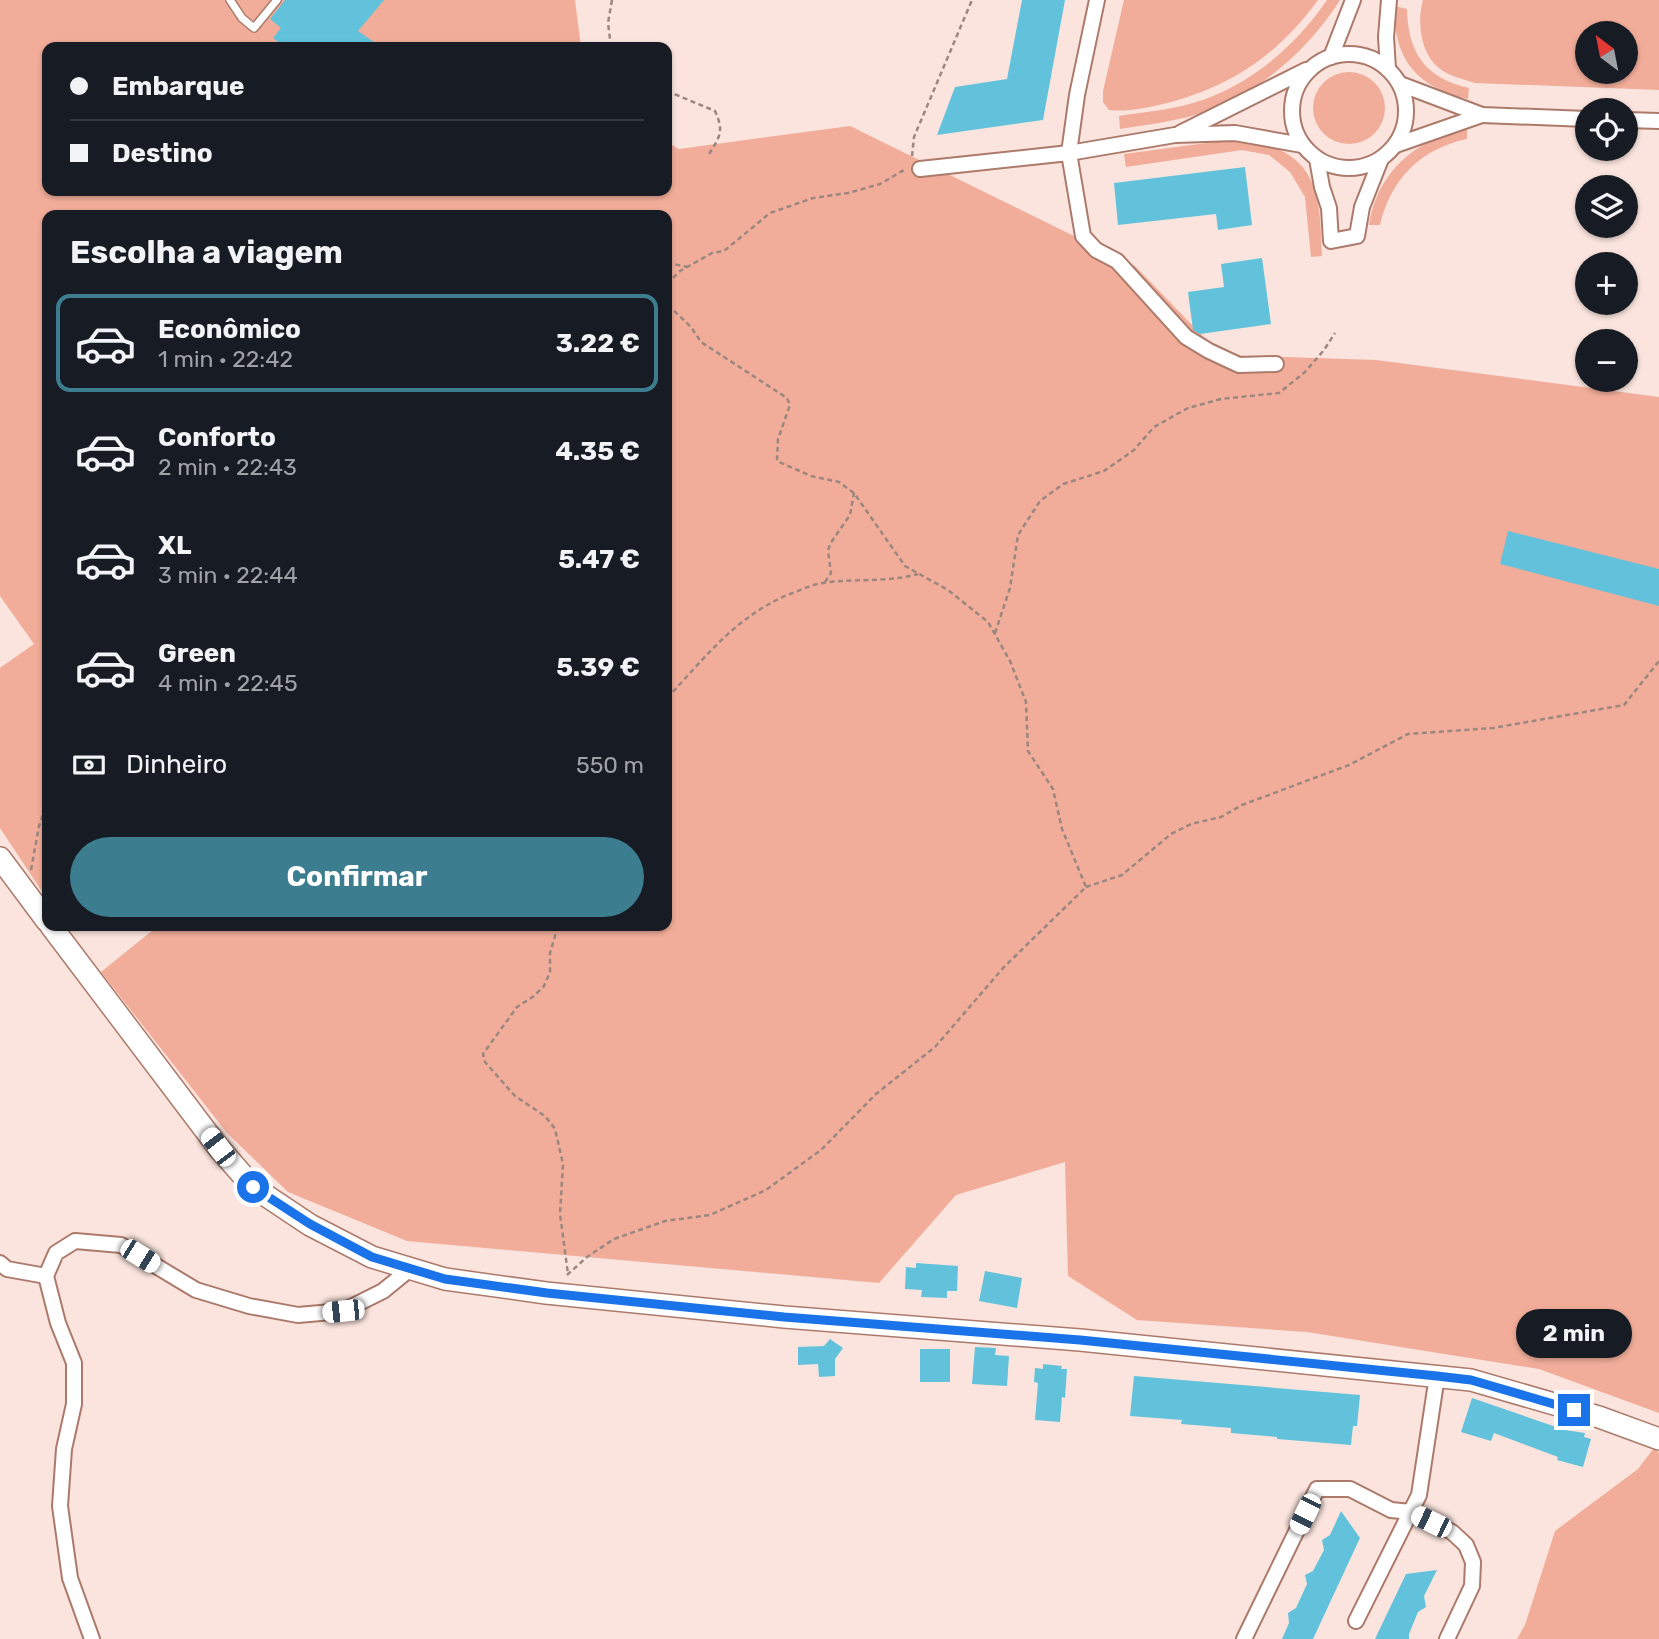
<!DOCTYPE html>
<html lang="pt">
<head>
<meta charset="utf-8">
<style>
	body { margin:0; font-family:Rubik,sans-serif; background:#20242c; color:#f1f3f6; height:100vh; display:flex; flex-direction:column; font-size:26px; white-space:nowrap }
	* { box-sizing:border-box; margin:0 }
	p { font-size:23px; color:#9ea1a6 }
	.icon { flex:none; width:38px; height:38px; fill:none; stroke:currentColor; stroke-width:2; stroke-linecap:round; stroke-linejoin:round }
	.map { position:relative; flex:1; overflow:hidden }
	.details { position:absolute; left:42px; top:210px; width:630px; height:721px; display:flex; flex-direction:column; background:#171b24; border-radius:14px; box-shadow:0 2px 5px #0004 }
	.details>* { flex:none }
	.top-card { position:absolute; left:42px; top:42px; width:630px; height:154px; border-radius:14px; box-shadow:0 2px 5px #0004; display:grid; align-content:center; height:154px; padding:0 28px; background:#171b24 }
	.needle { width:46px; rotate:328deg }
	.fabs { position:absolute; left:1575px; top:21px; display:grid; gap:14px }
	.fabs a { display:grid; place-items:center; width:63px; height:63px; border-radius:50%; background:#171b24; box-shadow:0 2px 5px #0004; font-size:35px }
	.end { position:absolute; width:32px; height:32px; margin:-16px; border:9px solid #1a73e8; background:#fff; box-shadow:0 0 0 4px #fff }
	.from { border-radius:50% }
	.bubble { position:absolute; height:49px; border-radius:24px; background:#171b24; box-shadow:0 2px 5px #0004; font-size:23px; font-weight:700; line-height:49px; text-align:center }
	.car { position:absolute; width:21px; height:42px; margin:-21px -10px; border-radius:9px; box-shadow:0 0 5px 2px #0007; background:linear-gradient(#fff 24%,#345 0 40%,#fff 0 76%,#345 0 86%,#fff 0) }
	.top-card b { display:flex; align-items:center; gap:24px; height:66px; font-size:26px }
	.top-card b+b { border-top:2px solid #363941 }
	.top-card i { width:18px; height:18px; background:#f1f3f6 }
	ul { padding:0; list-style:none }
	li { display:flex; align-items:center; gap:21px; height:98px; margin:0 14px 10px; padding:0 14px; border:4px solid transparent; border-radius:14px }
	li div { flex:1 }
	li b { display:block; font-size:26px }
	li em { font-style:normal; font-weight:700 }
	li.active { border-color:#3c7e90 }
	li>.icon { width:63px; height:63px; stroke-width:1.5 }
	h2 { padding:0 28px; font-size:32px; line-height:84px }
	.pay { display:flex; align-items:center; gap:18px; height:77px; padding:0 28px; font-size:26px }
	.pay p { margin-inline-start:auto }
	.primary-button { display:flex; gap:14px; margin-top:auto; padding:14px 28px }
	.primary-button a { flex:1; height:80px; border-radius:42px; background:#3c7e90; color:#fff; font-size:28px; font-weight:700; line-height:80px; text-align:center }
	.map>svg:first-child { display:block }
	.green { fill:#f1ad99; fill-rule:evenodd }
	.building { fill:#62c2db }
	.lines { fill:none; stroke-linecap:round; stroke-linejoin:round }
	.lane-casing { stroke:#ac7a6b; stroke-width:10 }
	.street-casing { stroke:#ac7a6b; stroke-width:18 }
	.secondary-casing { stroke:#ac7a6b; stroke-width:24 }
	.path { stroke:#9b8780; stroke-width:2.5; stroke-dasharray:5 3.5; stroke-linecap:butt }
	.lane { stroke:#fff; stroke-width:7 }
	.street { stroke:#fff; stroke-width:14 }
	.secondary { stroke:#fff; stroke-width:21 }
	.route { stroke:#1a73e8; stroke-width:9 }
</style>
</head>
<body>
<div class="map">
<svg width="1659" height="1639" viewBox="0 0 1659 1639">
	<rect width="100%" height="100%" fill="#fae4dd"/>
	<!-- green -->
	<g class="green">
		<polygon points="0,0 575,0 581,47 47,47 47,191 667,191 667,142 679,149 850,126 1135,266 1221,355 1376,360 1659,397 1659,1413 1539,1369 1307,1332 1137,1320 1068,1276 1065,1162 956,1195 879,1283 407,1241 288,1192 227,1133 101,972 158,926 667,926 667,215 47,215 47,899 0,828 0,668 34,644 0,596"/>
		<path d="M1124 0H1318C1277 56 1230 87 1163 104 1146 108 1127 112 1109 110L1103 102V91Z"/>
		<path d="M1327 0H1340C1307 52 1255 97 1195 115 1170 122 1145 125 1120 129L1119 116C1144 112 1169 110 1193 103 1248 87 1295 47 1327 0Z"/>
		<path d="M1423 0H1659V90L1475 83C1462 79 1449 76 1439 68 1420 53 1417 21 1423 0ZM1587 33H1626V72H1587Z"/>
		<path d="M1395 6 1407 9C1408 53 1425 78 1469 88L1468 99C1418 88 1392 59 1395 6Z"/>
		<circle cx="1349" cy="108" r="36"/>
		<path d="M1467 128V139C1420 149 1391 179 1380 225H1369C1377 172 1416 139 1467 128Z"/>
		<path d="M1244 138C1318 154 1320 190 1322 256L1311 257 1305 197 1290 172 1269 155 1242 150 1126 167 1124 154Z"/>
		<polygon points="1654,1448 1659,1453 1659,1639 1517,1639 1525,1625 1555,1531 1638,1469"/>
	</g>
	<!-- building -->
	<g class="building">
		<polygon points="285,0 384,0 358,31 381,47 284,47 273,38 281,28 270,19"/>
		<polygon points="1022,0 1065,0 1043,120 937,135 955,87 1007,79"/>
		<polygon points="1245,167 1252,225 1218,230 1216,214 1118,225 1114,183"/>
		<polygon points="1262,258 1271,324 1200,334 1193,330 1188,292 1224,287 1221,264"/>
		<polygon points="1508,531 1659,569 1659,606 1500,564"/>
		<polygon points="916,1263 958,1266 957,1291 947,1291 947,1298 921,1297 922,1290 905,1289 906,1267 916,1268"/>
		<polygon points="985,1271 1022,1278 1017,1308 979,1301"/>
		<polygon points="830,1339 843,1348 835,1359 835,1376 819,1377 818,1364 798,1365 798,1347 824,1346"/>
		<polygon points="975,1347 996,1348 995,1355 1009,1356 1007,1386 972,1384"/>
		<rect x="920" y="1349" width="30" height="33"/>
		<polygon points="1043,1364 1062,1366 1061,1369 1067,1369 1065,1398 1062,1397 1060,1422 1035,1420 1038,1383 1034,1382 1035,1368 1043,1369"/>
		<polygon points="1134,1376 1360,1395 1357,1426 1353,1426 1351,1445 1277,1439 1277,1437 1231,1433 1231,1428 1181,1424 1182,1420 1130,1416"/>
		<polygon points="1472,1398 1565,1430 1585,1433 1584,1437 1591,1439 1583,1467 1557,1460 1558,1457 1494,1433 1491,1441 1461,1432"/>
		<polygon points="1341,1511 1360,1538 1313,1639 1282,1639 1289,1623 1288,1613 1296,1608 1307,1584 1305,1575 1313,1571 1324,1550 1322,1540 1330,1535"/>
		<polygon points="1437,1570 1424,1596 1426,1607 1418,1612 1409,1634 1409,1639 1375,1639 1406,1574"/>
	</g>
	<g class="lines">
		<!-- lane casing -->
		<g class="lane-casing">
			<polyline id="lane" points="230,0 242,18 254,28 277,0"/>
		</g>
		<!-- street casing -->
		<g class="street-casing">
			<g id="street">
				<polyline points="1097,0 1077,95 1069,153 1083,236 1096,250 1117,261 1186,337 1209,351 1239,365 1276,364"/>
				<circle cx="1349" cy="111" r="57"/>
				<polyline points="1331,57 1353,0"/>
				<polyline points="1388,69 1386,37 1389,0"/>
				<polyline points="1400,84 1482,115 1587,119"/>
				<polyline points="1626,120 1659,121"/>
				<polyline points="1180,133 1306,70"/>
				<polyline points="1396,145 1482,115"/>
				<polyline points="1317,159 1322,187 1329,208 1331,241 1357,236 1362,207 1381,159"/>
				<polyline points="920,169 1069,153 1175,135 1235,133 1302,145"/>
				<polyline points="0,1263 7,1269 46,1276"/>
				<polyline points="1356,1621 1419,1495 1437,1376"/>
				<polyline points="92,1639 70,1578 60,1506 64,1449 74,1404 74,1363 58,1323 46,1276 56,1253 75,1241 121,1245 196,1290 249,1306 298,1315 343,1311 383,1291 410,1269"/>
				<polyline points="1244,1639 1317,1489 1350,1489 1391,1510 1411,1512 1452,1532 1466,1545 1473,1562 1472,1586 1447,1639"/>
			</g>
		</g>
		<!-- secondary casing -->
		<g class="secondary-casing">
			<g id="secondary">
				<polyline points="0,858 47,921"/>
				<polyline points="51,926 218,1147 253,1187 310,1225 372,1257 445,1279 546,1293 784,1317 1080,1340 1471,1380 1599,1417 1659,1439"/>
			</g>
		</g>
		<!-- path -->
		<g class="path">
			<polyline points="611,47 608,23 612,0"/>
			<path d="M667 91 715 111C725 133 719 137 708 156"/>
			<polyline points="912,156 914,137 972,0"/>
			<polyline points="667,263 688,267"/>
			<polyline points="667,284 680,271 712,253 724,251 770,213 813,198 848,193 880,184 904,170"/>
			<polyline points="825,582 831,573 828,551 830,544 850,515 854,493"/>
			<polyline points="995,633 1010,588 1018,535 1040,501 1063,484 1104,471 1134,450 1154,427 1188,408 1221,399 1279,393 1305,372 1324,350 1335,333"/>
			<path d="M667 698C706 657 733 619 787 595 799 591 810 585 823 583 855 578 886 583 918 574"/>
			<polyline points="31,870 39,826 47,803"/>
			<polyline points="1086,887 1122,875 1171,834 1191,824 1221,817 1242,805 1349,765 1408,734 1493,728 1624,705 1659,661"/>
			<polyline points="558,926 550,953 550,972 544,986 534,996 517,1007 483,1054 485,1062 515,1096 545,1116 555,1129 563,1164 560,1214 568,1274"/>
			<polyline points="567,1275 587,1257 614,1239 665,1221 710,1215 766,1190 821,1150 876,1094 935,1047 1004,967 1086,887 1062,829 1053,789 1028,751 1026,702 1010,661 988,622 948,590 905,566 854,493 839,482 811,476 777,461 778,439 790,405 787,398 701,342 691,327 667,304"/>
		</g>
		<!-- lane -->
		<use href="#lane" class="lane"/>
		<!-- street -->
		<use href="#street" class="street"/>
		<!-- secondary -->
		<use href="#secondary" class="secondary"/>
	</g>
	<g class="lines">
		<!-- route -->
		<polyline class="route" points="253,1187 310,1224 372,1257 445,1279 547,1293 784,1317 1080,1340 1437,1376 1471,1380 1574,1410"/>
	</g>
</svg>
<div class="fabs">
<a><svg class="needle" viewBox="-14 -14 28 28"><path d="M0-13l5 13h-10z" fill="#e53935"/><path d="M0 13l5-13h-10z" fill="#9ea1a6"/></svg></a>
<a><svg class="icon" aria-label="locate" viewBox="0 0 24 24"><circle cx="12" cy="12" r="6"/><path d="M12 2v4M12 18v4M2 12h4M18 12h4"/></svg></a>
<a><svg class="icon" aria-label="layers" viewBox="0 0 24 24"><path d="M12 4l9 5-9 5-9-5zM3 14l9 5 9-5"/></svg></a>
<a>+</a>
<a>−</a>
</div>
<i class="end from" style="left:253px;top:1187px"></i>
<i class="end" style="left:1574px;top:1410px"></i>
<div class="bubble" style="left:1516px;top:1309px;width:116px">2 min</div>
<i class="car" style="left:218px;top:1147px;rotate:323deg"></i>
<i class="car" style="left:140px;top:1256px;rotate:122deg"></i>
<i class="car" style="left:343px;top:1311px;rotate:264deg"></i>
<i class="car" style="left:1305px;top:1514px;rotate:206deg"></i>
<i class="car" style="left:1431px;top:1522px;rotate:296deg"></i>
<div class="top-card">
<b><i class="from"></i>Embarque</b>
<b><i></i>Destino</b>
</div>
<section class="details">
<h2>Escolha a viagem</h2>
<ul>
<li class="active"><svg class="icon" aria-label="car" viewBox="0 0 24 24"><path d="M5 17H2v-5l4-1 3-4h7l3 4 3 1v5h-3M9 17h6M6 11h13"/><circle cx="7" cy="17" r="2"/><circle cx="17" cy="17" r="2"/></svg><div><b>Econômico</b><p>1 min · 22:42</p></div><em>3.22 €</em></li>
<li><svg class="icon" aria-label="car" viewBox="0 0 24 24"><path d="M5 17H2v-5l4-1 3-4h7l3 4 3 1v5h-3M9 17h6M6 11h13"/><circle cx="7" cy="17" r="2"/><circle cx="17" cy="17" r="2"/></svg><div><b>Conforto</b><p>2 min · 22:43</p></div><em>4.35 €</em></li>
<li><svg class="icon" aria-label="car" viewBox="0 0 24 24"><path d="M5 17H2v-5l4-1 3-4h7l3 4 3 1v5h-3M9 17h6M6 11h13"/><circle cx="7" cy="17" r="2"/><circle cx="17" cy="17" r="2"/></svg><div><b>XL</b><p>3 min · 22:44</p></div><em>5.47 €</em></li>
<li><svg class="icon" aria-label="car" viewBox="0 0 24 24"><path d="M5 17H2v-5l4-1 3-4h7l3 4 3 1v5h-3M9 17h6M6 11h13"/><circle cx="7" cy="17" r="2"/><circle cx="17" cy="17" r="2"/></svg><div><b>Green</b><p>4 min · 22:45</p></div><em>5.39 €</em></li>
</ul>
<div class="pay"><svg class="icon" aria-label="cash" viewBox="0 0 24 24"><path d="M3 7h18v10H3z"/><circle cx="12" cy="12" r="2"/></svg>Dinheiro<p>550 m</p></div>
<div class="primary-button"><a>Confirmar</a></div>
</section>
</div>
</body>
</html>
